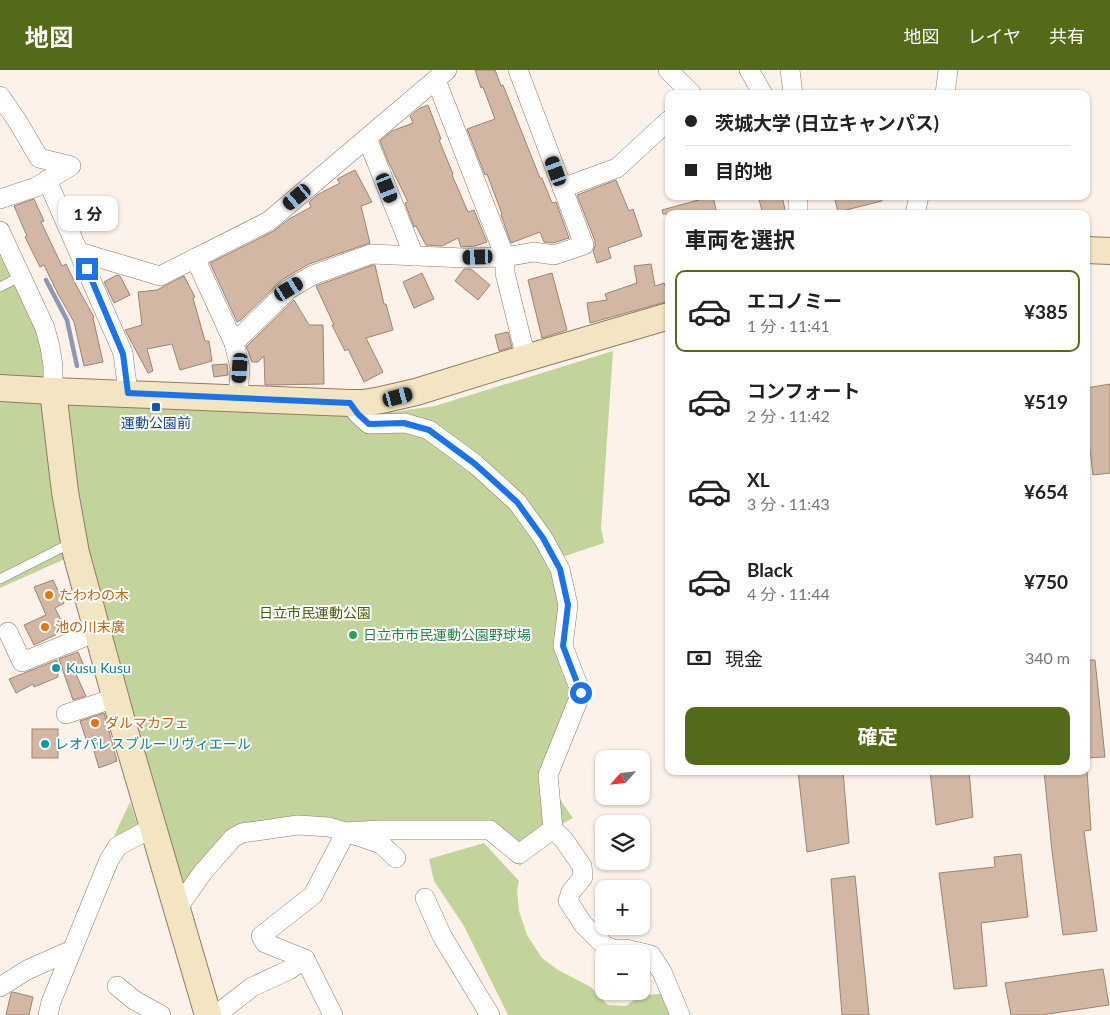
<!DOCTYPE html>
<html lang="ja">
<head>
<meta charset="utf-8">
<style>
	body { margin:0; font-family:Lato,"Noto Sans JP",sans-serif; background:#f2f2f2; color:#222; height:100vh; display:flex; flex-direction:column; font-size:19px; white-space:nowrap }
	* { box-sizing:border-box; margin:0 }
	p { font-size:16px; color:#767676 }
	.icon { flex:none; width:28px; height:28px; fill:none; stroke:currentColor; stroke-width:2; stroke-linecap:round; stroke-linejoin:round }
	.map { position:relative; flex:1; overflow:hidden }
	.drawer { position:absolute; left:665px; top:140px; width:425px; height:565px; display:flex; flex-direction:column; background:#fff; border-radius:10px; box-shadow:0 1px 4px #0004 }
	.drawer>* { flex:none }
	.top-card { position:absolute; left:665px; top:20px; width:425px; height:110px; border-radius:10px; box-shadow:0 1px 4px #0004; display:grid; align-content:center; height:110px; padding:0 20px; background:#fff }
	.needle { width:32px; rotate:243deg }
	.buttons { position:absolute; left:595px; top:680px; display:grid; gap:10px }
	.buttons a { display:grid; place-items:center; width:55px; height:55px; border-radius:10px; background:#fff; box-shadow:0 1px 4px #0004; font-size:25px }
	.end { position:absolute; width:22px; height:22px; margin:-11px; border:6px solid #1a73e8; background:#fff; box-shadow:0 0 0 2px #fff }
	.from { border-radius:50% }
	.bubble { position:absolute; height:35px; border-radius:10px; background:#fff; box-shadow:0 1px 4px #0004; font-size:16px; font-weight:700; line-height:35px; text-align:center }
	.car { position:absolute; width:15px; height:30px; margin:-15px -8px; border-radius:6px; box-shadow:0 0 4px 1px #0007; background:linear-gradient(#222 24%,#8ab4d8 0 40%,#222 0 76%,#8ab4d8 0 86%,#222 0) }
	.top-card b { display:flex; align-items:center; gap:18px; height:48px; font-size:19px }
	.top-card b+b { border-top:1px solid #e0e0e0 }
	.top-card i { width:12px; height:12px; background:#222 }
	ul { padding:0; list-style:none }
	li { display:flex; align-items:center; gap:15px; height:82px; margin:0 10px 8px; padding:0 10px; border:2px solid transparent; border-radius:10px }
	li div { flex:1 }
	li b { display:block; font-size:19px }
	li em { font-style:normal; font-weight:700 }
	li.active { border-color:#536a19 }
	li>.icon { width:45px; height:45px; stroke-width:1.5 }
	h2 { padding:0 20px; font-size:22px; line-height:60px }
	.pay { display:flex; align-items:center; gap:12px; height:55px; padding:0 20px; font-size:19px }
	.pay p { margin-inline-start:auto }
	.button { display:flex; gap:10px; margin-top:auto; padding:10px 20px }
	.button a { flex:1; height:58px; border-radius:10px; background:#536a19; color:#fff; font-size:20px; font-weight:700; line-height:58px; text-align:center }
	header { display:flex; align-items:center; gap:30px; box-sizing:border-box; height:70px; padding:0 25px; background:#536a19; color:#fff }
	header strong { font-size:24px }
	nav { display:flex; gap:28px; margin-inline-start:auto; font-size:18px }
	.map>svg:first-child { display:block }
	.green { fill:#c3d39c }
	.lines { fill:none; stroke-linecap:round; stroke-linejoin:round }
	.stream { stroke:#8b99b2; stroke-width:4.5 }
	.building { fill:#d2b8a4; stroke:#9c8471 }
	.lane-casing { stroke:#927a67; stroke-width:10 }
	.street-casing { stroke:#927a67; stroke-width:20 }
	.secondary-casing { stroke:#927a67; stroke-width:28 }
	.lane { stroke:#fff; stroke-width:9 }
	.street { stroke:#fff; stroke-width:19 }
	.secondary { stroke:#f4e5c2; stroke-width:26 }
	.route { stroke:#1a73e8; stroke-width:6 }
	.transit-dot { fill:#1a4fb4; stroke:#fff; stroke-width:2 }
	.food-dot { fill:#e8710a; stroke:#fff; stroke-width:2 }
	.leisure-dot { fill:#2e9e5b; stroke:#fff; stroke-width:2 }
	.culture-dot { fill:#0f9aa8; stroke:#fff; stroke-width:2 }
	.labels { text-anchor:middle; stroke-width:4; stroke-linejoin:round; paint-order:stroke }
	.transit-label { font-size:14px; fill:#164399; stroke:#fff }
	.food-label { font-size:14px; fill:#c56008; stroke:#fff; text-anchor:start }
	.park-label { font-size:14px; fill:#4b5b07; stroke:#fff }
	.leisure-label { font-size:14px; fill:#27864d; stroke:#fff; text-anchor:start }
	.culture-label { font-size:14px; fill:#0d838f; stroke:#fff; text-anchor:start }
</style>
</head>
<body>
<header>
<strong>地図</strong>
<nav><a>地図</a><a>レイヤ</a><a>共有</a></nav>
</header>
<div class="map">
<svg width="1110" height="945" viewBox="0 0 1110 945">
	<rect width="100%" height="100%" fill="#fdf2ea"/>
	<!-- green -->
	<g class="green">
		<polygon points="0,161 45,258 53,321 363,333 393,342 435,336 613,281 601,458 604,473 562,487 579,656 549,714 573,748 553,759 552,767 520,796 489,765 313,757 233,768 175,835 76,484 0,518"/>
		<polygon points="130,732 137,754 134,761 114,766"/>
		<polygon points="484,773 519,811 517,820 519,841 527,865 542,888 558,900 591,917 608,935 626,936 640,925 661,924 672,945 508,945 464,856 434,811 429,789"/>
	</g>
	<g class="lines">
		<!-- stream -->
		<polyline class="stream" points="46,210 67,250 77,296"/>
	</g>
	<!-- building -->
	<g class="building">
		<polygon points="475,0 495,0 501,16 503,15 540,108 542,108 552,133 556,132 569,168 553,173 544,172 540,162 511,173 501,145 502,144 487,104 485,105 467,59 495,49 483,17 481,18"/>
		<polygon points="428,35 441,69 439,70 453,104 452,105 468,142 474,140 487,172 475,176 461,177 458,168 442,176 426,175 416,156 414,157 405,133 408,132 388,91 380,71 392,61 413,53 410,46 420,38"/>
		<polygon points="355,100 372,132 361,136 370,173 309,194 283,209 241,250 237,252 210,193 274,161 289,149 311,137 309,132 317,125 340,113 337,109"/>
		<polygon points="616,110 629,141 633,139 642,166 608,178 611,188 597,193 593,181 595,176 595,171 577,125"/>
		<polygon points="713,126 717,144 663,144 662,140"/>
		<polygon points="758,126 782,126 786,144 763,144"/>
		<polygon points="834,126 882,126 882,131 838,142"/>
		<polygon points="34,129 44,151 41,152 62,196 66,194 77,217 94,247 93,248 103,292 84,296 74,252 58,224 44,195 40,197 25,167 27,166 14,136"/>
		<polygon points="651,194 655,216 664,213 669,227 669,231 590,253 587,233 607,230 605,224 637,213 634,196"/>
		<polygon points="373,195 375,195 384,234 386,234 393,260 366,268 383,302 364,312 348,279 345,281 332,255 334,255 316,216"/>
		<polygon points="464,199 471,199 490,215 478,230 455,211"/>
		<polygon points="422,203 434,229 414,238 403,212"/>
		<polygon points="552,203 567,260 542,268 528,210"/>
		<polygon points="117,205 120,206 130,225 114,233 104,212"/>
		<polygon points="184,206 195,227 193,228 205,271 209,271 212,291 180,300 172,274 147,279 153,301 148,303 125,260 142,255 138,222 157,220"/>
		<polygon points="294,230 309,255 323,255 324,314 265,315 264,286 258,292 252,292 248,281 246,277"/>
		<polygon points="508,262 512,277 499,281 495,265"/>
		<polygon points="227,294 228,305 214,307 212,295"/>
		<polygon points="1110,314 1110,403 1093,405 1086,345 1086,318"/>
		<polygon points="53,510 64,533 55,538 66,560 34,575 24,555 46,545 34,517"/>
		<polygon points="78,582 84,596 74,600 86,626 73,630 59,589"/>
		<polygon points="57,590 58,607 34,617 33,614 16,623 9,609"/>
		<polygon points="1086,590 1095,590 1105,687 1086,688"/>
		<polygon points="104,643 117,691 99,698 90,668 86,669 80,651"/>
		<rect x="32" y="659" width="26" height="29"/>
		<polygon points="798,701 843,701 849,773 807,782"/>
		<polygon points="930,701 969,701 973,747 936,755"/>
		<polygon points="1044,701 1087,701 1091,760 1084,761 1097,861 1063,865 1052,781"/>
		<polygon points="1021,784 1028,847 981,853 987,916 954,919 939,803 995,797 994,787"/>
		<polygon points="855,806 869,945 842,945 831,809"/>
		<polygon points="1103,899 1109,935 1041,945 1011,945 1005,913"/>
		<polygon points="13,922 33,927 29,945 6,945 11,923"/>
	</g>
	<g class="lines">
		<!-- lane casing -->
		<g class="lane-casing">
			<g id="lane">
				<polyline points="0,217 21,206"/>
				<polyline points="0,509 71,473"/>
			</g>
		</g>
		<!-- street casing -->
		<g class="street-casing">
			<g id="street">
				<polyline points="668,0 692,24"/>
				<polyline points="749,0 763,24"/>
				<polyline points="790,0 793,24"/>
				<polyline points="436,10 505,187 505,203 526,288"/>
				<polyline points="945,24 948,0"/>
				<polyline points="0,26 18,52 39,88 71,96 36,117 0,129"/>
				<polyline points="367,68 414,186"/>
				<polyline points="47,110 123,283 128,323"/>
				<polyline points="562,118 617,98 669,50"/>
				<polyline points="798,126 798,144"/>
				<polyline points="915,144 919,126"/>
				<polyline points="0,161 45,258 50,277 53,296 53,321"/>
				<polyline points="79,182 160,206 269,151 447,0"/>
				<polyline points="195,188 234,273 240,298 238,329"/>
				<polyline points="234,273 289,219 313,205 371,184 464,188 505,187 534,182 554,185 584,175 518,0"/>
				<polyline points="350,333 358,344 369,354 405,353 429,360 475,394 517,432 543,468 560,499 568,535 563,576 581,623 548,705 553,759 564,770 582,796 583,807 571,822 568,831 583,854 605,876 616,880 626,879 651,885 662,902 680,945"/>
				<polyline points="8,562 22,592 97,562"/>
				<polyline points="66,644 115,628"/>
				<polyline points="425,828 442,866 490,945"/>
				<polyline points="177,839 203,802 233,768 242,763 298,755 329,757 346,762 379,760 490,760 519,784 553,759"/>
				<polyline points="305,889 333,945"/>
				<polyline points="117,916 134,930 161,945"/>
				<polyline points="0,917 27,900 72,880"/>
				<polyline points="48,945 51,932 109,790 118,776 152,758"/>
				<polyline points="216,945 252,917 289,900 305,889 265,873 261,866 313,825 346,762 381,774 396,788"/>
			</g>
		</g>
		<!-- secondary casing -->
		<g class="secondary-casing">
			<g id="secondary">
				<polyline points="1086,180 1110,181"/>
				<polyline points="0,318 53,321 350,333 363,333 381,330 416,322 526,288 669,246"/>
				<polyline points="53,321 65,422 76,483 121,648 208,945"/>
			</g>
		</g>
		<!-- lane -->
		<use href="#lane" class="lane"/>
		<!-- street -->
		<use href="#street" class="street"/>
		<!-- secondary -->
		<use href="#secondary" class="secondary"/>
	</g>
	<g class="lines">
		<!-- route -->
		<polyline class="route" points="87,199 123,284 128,323 350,333 358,344 369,354 404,353 429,360 475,394 517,432 543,468 560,499 568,535 563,576 581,623"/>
	</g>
	<!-- markers -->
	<rect class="transit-dot" x="151" y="332" width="10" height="10" rx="2.5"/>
	<g class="food-dot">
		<circle cx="49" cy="525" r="5"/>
		<circle cx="45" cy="557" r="5"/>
		<circle cx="95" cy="653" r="5"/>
	</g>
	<circle class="leisure-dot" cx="353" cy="565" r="5"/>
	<g class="culture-dot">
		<circle cx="56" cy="598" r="5"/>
		<circle cx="45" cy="674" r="5"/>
	</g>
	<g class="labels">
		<!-- transit labels -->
		<g class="transit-label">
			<text x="156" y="358">運動公園前</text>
		</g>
		<!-- food labels -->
		<g class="food-label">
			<text x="59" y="530">たわわの木</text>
			<text x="55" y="562">池の川末廣</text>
			<text x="105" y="658">ダルマカフェ</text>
		</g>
		<!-- park labels -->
		<g class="park-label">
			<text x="315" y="548">日立市民運動公園</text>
		</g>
		<!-- leisure labels -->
		<g class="leisure-label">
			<text x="363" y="570">日立市市民運動公園野球場</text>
		</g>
		<!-- culture labels -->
		<g class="culture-label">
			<text x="66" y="603">Kusu Kusu</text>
			<text x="55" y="679">レオパレスブルーリヴィエール</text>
		</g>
	</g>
</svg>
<div class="buttons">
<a><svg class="needle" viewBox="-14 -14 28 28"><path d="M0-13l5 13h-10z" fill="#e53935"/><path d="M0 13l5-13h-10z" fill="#767676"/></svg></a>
<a><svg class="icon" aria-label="layers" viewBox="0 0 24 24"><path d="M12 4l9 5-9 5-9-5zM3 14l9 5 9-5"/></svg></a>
<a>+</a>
<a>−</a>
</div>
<i class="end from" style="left:581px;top:623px"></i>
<i class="end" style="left:87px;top:199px"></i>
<div class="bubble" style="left:58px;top:126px;width:60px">1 分</div>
<i class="car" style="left:556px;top:101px;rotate:340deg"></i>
<i class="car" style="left:387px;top:118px;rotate:158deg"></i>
<i class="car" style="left:297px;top:127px;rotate:230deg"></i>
<i class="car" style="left:478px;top:187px;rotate:268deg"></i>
<i class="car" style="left:289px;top:219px;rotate:59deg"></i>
<i class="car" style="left:240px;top:298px;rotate:184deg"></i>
<i class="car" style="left:398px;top:327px;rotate:75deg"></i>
<div class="top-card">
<b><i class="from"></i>茨城大学 (日立キャンパス)</b>
<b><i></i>目的地</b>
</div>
<section class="drawer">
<h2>車両を選択</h2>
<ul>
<li class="active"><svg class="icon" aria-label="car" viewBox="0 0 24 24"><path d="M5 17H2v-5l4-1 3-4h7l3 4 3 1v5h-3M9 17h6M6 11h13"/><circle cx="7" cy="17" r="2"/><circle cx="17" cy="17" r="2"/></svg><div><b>エコノミー</b><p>1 分 · 11:41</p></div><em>¥385</em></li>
<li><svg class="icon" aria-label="car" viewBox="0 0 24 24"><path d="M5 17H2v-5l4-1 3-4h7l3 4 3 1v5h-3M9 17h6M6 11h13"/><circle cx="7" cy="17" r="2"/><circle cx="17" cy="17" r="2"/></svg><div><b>コンフォート</b><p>2 分 · 11:42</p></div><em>¥519</em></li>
<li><svg class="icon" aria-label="car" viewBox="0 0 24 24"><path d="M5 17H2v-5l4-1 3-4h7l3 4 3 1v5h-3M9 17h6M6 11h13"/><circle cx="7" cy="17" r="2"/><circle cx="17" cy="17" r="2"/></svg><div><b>XL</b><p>3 分 · 11:43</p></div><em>¥654</em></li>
<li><svg class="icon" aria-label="car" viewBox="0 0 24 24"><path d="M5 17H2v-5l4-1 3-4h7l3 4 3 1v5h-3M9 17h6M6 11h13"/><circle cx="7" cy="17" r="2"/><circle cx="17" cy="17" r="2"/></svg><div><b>Black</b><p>4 分 · 11:44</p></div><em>¥750</em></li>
</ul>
<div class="pay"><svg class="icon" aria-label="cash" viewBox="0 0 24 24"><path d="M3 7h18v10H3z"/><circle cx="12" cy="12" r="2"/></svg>現金<p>340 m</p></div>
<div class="button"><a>確定</a></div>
</section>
</div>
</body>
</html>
